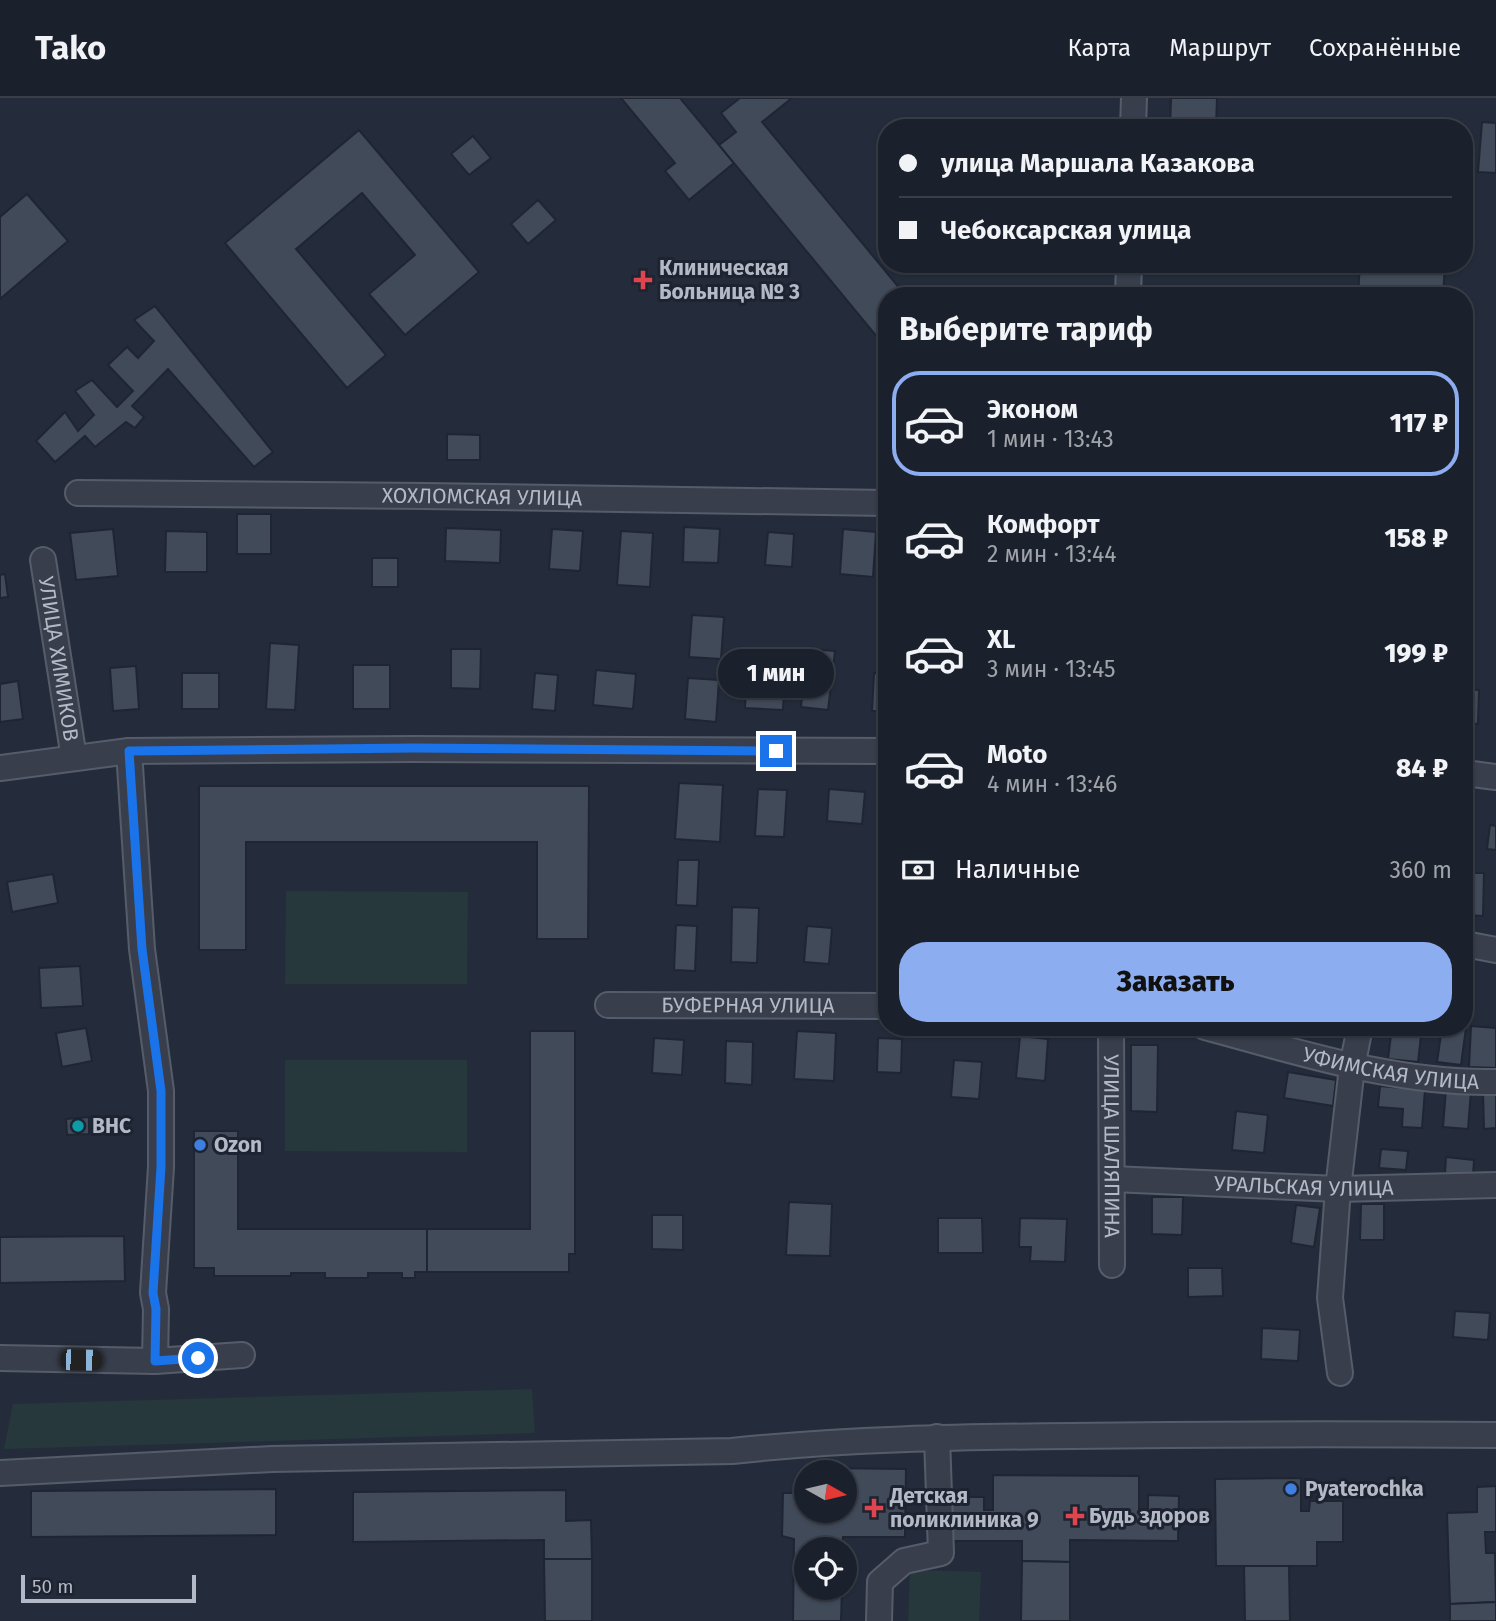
<!DOCTYPE html>
<html lang="ru">
<head>
<meta charset="utf-8">
<style>
	body { margin:0; font-family:"Fira Sans",sans-serif; background:#242934; color:#f1f3f6; height:100vh; display:flex; flex-direction:column; font-size:26px; white-space:nowrap }
	* { box-sizing:border-box; margin:0 }
	p { font-size:23px; color:#a0a3a9 }
	.icon { flex:none; width:38px; height:38px; fill:none; stroke:currentColor; stroke-width:2; stroke-linecap:round; stroke-linejoin:round }
	.map { position:relative; flex:1; overflow:hidden }
	.sheet { position:absolute; left:878px; top:189px; width:595px; height:749px; display:flex; flex-direction:column; background:#1b212c; border-radius:28px; box-shadow:0 2px 5px #0004,0 0 0 2px #393e48 }
	.sheet>* { flex:none }
	.guide { position:absolute; left:878px; top:21px; width:595px; height:154px; border-radius:28px; box-shadow:0 2px 5px #0004,0 0 0 2px #393e48; display:grid; align-content:center; height:154px; padding:0 21px; background:#1b212c }
	.needle { width:46px; rotate:98deg }
	.tools { position:absolute; left:794px; top:1362px; display:grid; gap:14px }
	.tools a { display:grid; place-items:center; width:63px; height:63px; border-radius:50%; background:#1b212c; box-shadow:0 2px 5px #0004,0 0 0 2px #393e48; font-size:35px }
	.scale { position:absolute; left:21px; bottom:18px; width:175px; box-sizing:border-box; padding-left:7px; border:4px solid #b3b9c6; border-top:0; font-size:19px; line-height:24px; white-space:nowrap; color:#b3b9c6; -webkit-text-stroke:5px #1d2330; paint-order:stroke }
	.end { position:absolute; width:32px; height:32px; margin:-16px; border:9px solid #1a73e8; background:#fff; box-shadow:0 0 0 4px #fff }
	.from { border-radius:50% }
	.bubble { position:absolute; height:49px; border-radius:24px; background:#1b212c; box-shadow:0 2px 5px #0004,0 0 0 2px #393e48; font-size:23px; font-weight:800; line-height:49px; text-align:center }
	.car { position:absolute; width:21px; height:42px; margin:-21px -10px; border-radius:9px; box-shadow:0 0 5px 2px #0007; background:linear-gradient(#222 24%,#8ab4d8 0 40%,#222 0 76%,#8ab4d8 0 86%,#222 0) }
	.guide b { display:flex; align-items:center; gap:24px; height:66px; font-size:26px }
	.guide b+b { border-top:2px solid #393e48 }
	.guide i { width:18px; height:18px; background:#f1f3f6 }
	ul { padding:0; list-style:none }
	li { display:flex; align-items:center; gap:21px; height:105px; margin:0 14px 10px; padding:0 7px; border:4px solid transparent; border-radius:28px }
	li div { flex:1 }
	li b { display:block; font-size:26px }
	li em { font-style:normal; font-weight:800 }
	li.active { border-color:#8dadf1 }
	li>.icon { width:63px; height:63px; stroke-width:1.5 }
	h2 { padding:0 21px; font-size:32px; line-height:84px }
	.pay { display:flex; align-items:center; gap:18px; height:77px; padding:0 21px; font-size:26px }
	.pay p { margin-inline-start:auto }
	.primary-button { display:flex; gap:14px; margin-top:auto; padding:14px 21px }
	.primary-button a { flex:1; height:80px; border-radius:28px; background:#8dadf1; color:#111; font-size:28px; font-weight:800; line-height:80px; text-align:center }
	header { display:flex; align-items:center; gap:42px; box-sizing:border-box; height:98px; padding:0 35px; background:#1b212c; border-bottom:2px solid #393e48 }
	header strong { font-size:33px }
	nav { display:flex; gap:38px; margin-inline-start:auto; font-size:24px }
	.map>svg:first-child { display:block }
	.green { fill:#26383c }
	.building { fill:#414a59; stroke:#1f2532; stroke-width:2 }
	.lines { fill:none; stroke-linecap:round; stroke-linejoin:round }
	.minor-casing { stroke:#565c69; stroke-width:28 }
	.minor { stroke:#383e4b; stroke-width:24 }
	.route { stroke:#1a73e8; stroke-width:9 }
	.health-dot { fill:#e0444e; stroke:#1d2330; stroke-width:2.5 }
	.culture-dot { fill:#0f9aa8; stroke:#1d2330; stroke-width:2.5 }
	.shop-dot { fill:#3f7fe0; stroke:#1d2330; stroke-width:2.5 }
	.labels { text-anchor:middle; stroke-width:6; stroke-linejoin:round; paint-order:stroke }
	.poi-label { font-size:21px; font-weight:bold; fill:#b3b9c6; stroke:#1d2330; text-anchor:start }
	.street-label { font-size:21px; fill:#b3b9c6; stroke:#1d2330 }
</style>
</head>
<body>
<header>
<strong>Tako</strong>
<nav><a>Карта</a><a>Маршрут</a><a>Сохранённые</a></nav>
</header>
<div class="map">
<svg width="1496" height="1523" viewBox="0 0 1496 1523">
	<rect width="100%" height="100%" fill="#242c3b"/>
	<!-- green -->
	<g class="green">
		<polygon points="286,793 468,794 467,886 285,886"/>
		<polygon points="285,962 467,962 467,1054 285,1053"/>
		<polygon points="532,1291 535,1335 4,1351 13,1306"/>
		<polygon points="910,1472 981,1474 979,1523 908,1523"/>
	</g>
	<!-- building -->
	<g class="building">
		<polygon points="621,0 680,0 734,65 689,102 665,73 675,65"/>
		<polygon points="740,0 792,0 762,24 906,198 887,198 887,251 719,47 736,34 721,15"/>
		<polygon points="1171,0 1217,0 1216,30 1170,30"/>
		<polygon points="1482,24 1496,25 1496,75 1478,74"/>
		<polygon points="359,32 479,174 405,237 369,196 415,157 362,95 296,151 386,257 347,290 225,145"/>
		<polygon points="473,38 491,60 469,77 451,56"/>
		<polygon points="27,96 68,143 0,201 0,119"/>
		<polygon points="538,102 556,122 528,146 511,126"/>
		<polygon points="1360,166 1445,166 1443,198 1358,198"/>
		<polygon points="155,208 273,354 254,369 168,271 132,308 144,319 135,330 126,324 95,349 85,338 55,364 36,343 65,314 78,333 94,317 75,293 92,282 117,309 133,293 108,267 127,249 138,260 154,243 134,222"/>
		<polygon points="447,336 480,337 480,362 447,362"/>
		<rect x="237" y="416" width="34" height="40"/>
		<polygon points="684,429 720,431 718,465 683,464"/>
		<polygon points="446,430 501,432 500,465 445,463"/>
		<polygon points="113,431 118,478 76,482 70,435"/>
		<polygon points="552,431 583,433 580,473 549,471"/>
		<polygon points="843,431 876,434 873,479 840,476"/>
		<polygon points="166,433 207,434 207,474 165,474"/>
		<polygon points="621,433 653,435 650,489 617,487"/>
		<polygon points="768,434 794,436 792,469 765,467"/>
		<rect x="372" y="460" width="26" height="29"/>
		<polygon points="5,476 8,499 0,500 0,477"/>
		<polygon points="692,517 724,519 721,561 689,559"/>
		<polygon points="270,545 299,547 295,612 266,611"/>
		<polygon points="451,551 481,551 480,591 451,590"/>
		<polygon points="807,551 835,553 828,612 801,609"/>
		<rect x="353" y="567" width="37" height="44"/>
		<polygon points="136,568 139,611 113,613 110,570"/>
		<polygon points="747,568 785,570 783,612 745,610"/>
		<polygon points="596,572 636,576 633,611 593,607"/>
		<rect x="182" y="575" width="37" height="36"/>
		<polygon points="535,575 558,577 555,613 532,611"/>
		<polygon points="874,575 887,576 887,613 872,613"/>
		<polygon points="688,580 719,582 716,624 685,621"/>
		<polygon points="18,583 23,621 0,624 0,586"/>
		<polygon points="1465,591 1479,592 1478,626 1465,625"/>
		<polygon points="679,685 723,687 720,744 675,741"/>
		<polygon points="199,688 589,688 588,841 537,841 537,744 246,744 246,852 199,852"/>
		<polygon points="758,691 787,692 784,739 755,738"/>
		<polygon points="829,691 865,694 862,726 827,723"/>
		<polygon points="1490,727 1496,728 1496,752 1487,751"/>
		<polygon points="678,762 699,762 697,808 676,807"/>
		<polygon points="1465,775 1484,775 1483,818 1465,817"/>
		<polygon points="53,776 58,805 12,814 7,784"/>
		<polygon points="732,809 759,810 757,865 731,864"/>
		<polygon points="676,827 697,828 695,873 674,872"/>
		<polygon points="807,828 832,830 829,866 804,864"/>
		<polygon points="80,868 83,908 41,910 39,870"/>
		<polygon points="1471,928 1496,930 1496,970 1469,969"/>
		<polygon points="1392,929 1422,929 1418,964 1388,961"/>
		<polygon points="1442,929 1466,930 1461,967 1437,964"/>
		<polygon points="86,930 92,963 62,969 56,935"/>
		<polygon points="530,933 575,933 575,1156 569,1156 569,1174 427,1174 427,1131 530,1131"/>
		<polygon points="797,933 836,935 834,983 794,981"/>
		<polygon points="1020,938 1048,941 1045,983 1016,980"/>
		<polygon points="654,940 684,942 682,977 652,975"/>
		<polygon points="878,940 902,941 901,975 877,974"/>
		<polygon points="726,943 753,944 752,987 725,985"/>
		<polygon points="1131,947 1158,947 1157,1014 1131,1013"/>
		<polygon points="954,962 982,964 979,1001 951,999"/>
		<polygon points="1288,974 1336,982 1333,1008 1284,1000"/>
		<polygon points="1380,988 1425,992 1422,1030 1402,1029 1403,1011 1378,1009"/>
		<polygon points="1446,991 1471,993 1468,1031 1443,1029"/>
		<polygon points="1483,995 1496,995 1496,1030 1484,1031"/>
		<polygon points="1236,1013 1268,1017 1264,1055 1232,1052"/>
		<polygon points="89,1019 89,1036 67,1037 66,1021"/>
		<polygon points="194,1033 238,1033 238,1131 427,1131 427,1174 415,1174 415,1180 402,1180 402,1175 368,1175 368,1180 325,1180 325,1175 291,1175 291,1178 214,1178 214,1170 194,1170"/>
		<polygon points="1381,1051 1408,1053 1406,1072 1379,1070"/>
		<polygon points="1446,1059 1474,1062 1473,1077 1445,1075"/>
		<polygon points="1152,1099 1183,1099 1182,1137 1152,1136"/>
		<polygon points="789,1104 832,1106 830,1158 786,1157"/>
		<polygon points="1361,1106 1384,1106 1384,1142 1360,1142"/>
		<polygon points="1296,1107 1320,1110 1314,1149 1291,1145"/>
		<polygon points="652,1117 683,1117 683,1152 652,1151"/>
		<polygon points="938,1120 982,1120 983,1155 938,1155"/>
		<polygon points="1020,1120 1067,1121 1065,1164 1030,1163 1031,1149 1019,1149"/>
		<polygon points="124,1138 125,1183 0,1185 0,1139"/>
		<polygon points="1188,1170 1222,1170 1223,1198 1188,1199"/>
		<polygon points="1455,1213 1490,1215 1488,1242 1453,1239"/>
		<polygon points="1262,1230 1300,1232 1298,1263 1261,1261"/>
		<polygon points="821,1370 906,1371 905,1439 843,1439 842,1451 807,1451 807,1489 842,1489 841,1523 793,1523 794,1441 782,1438 783,1395 807,1395 807,1412 845,1412 845,1374 821,1374"/>
		<polygon points="993,1377 1139,1378 1139,1411 1148,1412 1148,1397 1179,1398 1178,1443 1070,1442 1070,1464 1022,1463 1022,1443 951,1443 951,1399 984,1399 984,1412 993,1412"/>
		<polygon points="1301,1380 1301,1413 1309,1413 1310,1403 1343,1403 1343,1444 1317,1444 1317,1468 1216,1468 1215,1381"/>
		<polygon points="1496,1388 1496,1434 1485,1434 1486,1455 1495,1455 1496,1504 1450,1506 1447,1415 1477,1414 1477,1389"/>
		<polygon points="276,1391 276,1437 31,1439 31,1393"/>
		<polygon points="566,1392 566,1423 591,1422 592,1461 544,1461 544,1442 353,1444 353,1394"/>
		<polygon points="544,1461 592,1461 592,1523 545,1523"/>
		<polygon points="1022,1463 1070,1464 1070,1523 1021,1523"/>
		<polygon points="1244,1468 1289,1468 1290,1523 1245,1523"/>
		<polygon points="1496,1504 1496,1523 1450,1523 1450,1506"/>
	</g>
	<g class="lines">
		<!-- minor casing -->
		<g class="minor-casing">
			<g id="minor">
				<polyline points="1133,30 1134,0"/>
				<polyline points="1128,198 1129,166"/>
				<path id="s1" d="M78 395 425 398 887 405"/>
				<path id="s2" d="M43 462 74 660"/>
				<polyline points="129,653 142,851 161,993 161,1069 153,1195 156,1211 155,1263"/>
				<polyline points="0,670 129,653 414,651 887,653"/>
				<polyline points="1465,675 1496,679"/>
				<polyline points="1465,846 1496,852"/>
				<path id="s3" d="M608 907 887 908"/>
				<path id="s4" d="M1111 929 1112 1167"/>
				<path id="s5" d="M1205 929C1301 955 1396 986 1496 984"/>
				<path id="s6" d="M1112 1081 1338 1091 1496 1087"/>
				<polyline points="0,1260 155,1263 242,1257"/>
				<polyline points="1340,1275 1330,1200 1338,1091 1352,969 1360,929"/>
				<path d="M0 1375 272 1361 732 1353C844 1341 958 1339 1071 1338 1213 1336 1354 1336 1496 1337"/>
				<polyline points="879,1523 880,1484 904,1463 941,1455 937,1339"/>
			</g>
		</g>
		<!-- minor -->
		<use href="#minor" class="minor"/>
	</g>
	<g class="lines">
		<!-- route -->
		<polyline class="route" points="198,1260 155,1263 156,1211 153,1195 161,1069 161,993 142,851 129,653 414,650 776,653"/>
	</g>
	<!-- markers -->
	<g class="health-dot">
		<path d="M639.5 171.5h7v7h7v7h-7v7h-7v-7h-7v-7h7z"/>
		<path d="M870.5 1399.5h7v7h7v7h-7v7h-7v-7h-7v-7h7z"/>
		<path d="M1071.5 1407.5h7v7h7v7h-7v7h-7v-7h-7v-7h7z"/>
	</g>
	<circle class="culture-dot" cx="78" cy="1028" r="7"/>
	<g class="shop-dot">
		<circle cx="200" cy="1047" r="7"/>
		<circle cx="1291" cy="1391" r="7"/>
	</g>
	<g class="labels">
		<!-- poi labels -->
		<g class="poi-label">
			<text x="659" y="177">Клиническая<tspan x="659" dy="24">Больница № 3</tspan></text>
			<text x="92" y="1035">ВНС</text>
			<text x="214" y="1054">Ozon</text>
			<text x="1305" y="1398">Pyaterochka</text>
			<text x="890" y="1405">Детская<tspan x="890" dy="24">поликлиника 9</tspan></text>
			<text x="1089" y="1425">Будь здоров</text>
		</g>
		<!-- street labels -->
		<g class="street-label">
			<text dy="7" stroke="none"><textPath href="#s1" startOffset="404">ХОХЛОМСКАЯ УЛИЦА</textPath></text>
			<text dy="7" stroke="none"><textPath href="#s2" startOffset="100">УЛИЦА ХИМИКОВ</textPath></text>
			<text dy="7" stroke="none"><textPath href="#s3" startOffset="140">БУФЕРНАЯ УЛИЦА</textPath></text>
			<text dy="7" stroke="none"><textPath href="#s5" startOffset="191">УФИМСКАЯ УЛИЦА</textPath></text>
			<text dy="7" stroke="none"><textPath href="#s4" startOffset="119">УЛИЦА ШАЛЯПИНА</textPath></text>
			<text dy="7" stroke="none"><textPath href="#s6" startOffset="192">УРАЛЬСКАЯ УЛИЦА</textPath></text>
		</g>
	</g>
</svg>
<div class="tools">
<a><svg class="needle" viewBox="-14 -14 28 28"><path d="M0-13l5 13h-10z" fill="#e53935"/><path d="M0 13l5-13h-10z" fill="#a0a3a9"/></svg></a>
<a><svg class="icon" aria-label="locate" viewBox="0 0 24 24"><circle cx="12" cy="12" r="6"/><path d="M12 2v4M12 18v4M2 12h4M18 12h4"/></svg></a>
</div>
<div class="scale">50 m</div>
<i class="end from" style="left:198px;top:1260px"></i>
<i class="end" style="left:776px;top:653px"></i>
<div class="bubble" style="left:718px;top:551px;width:116px">1 мин</div>
<i class="car" style="left:81px;top:1262px;rotate:91deg"></i>
<div class="guide">
<b><i class="from"></i>улица Маршала Казакова</b>
<b><i></i>Чебоксарская улица</b>
</div>
<section class="sheet">
<h2>Выберите тариф</h2>
<ul>
<li class="active"><svg class="icon" aria-label="car" viewBox="0 0 24 24"><path d="M5 17H2v-5l4-1 3-4h7l3 4 3 1v5h-3M9 17h6M6 11h13"/><circle cx="7" cy="17" r="2"/><circle cx="17" cy="17" r="2"/></svg><div><b>Эконом</b><p>1 мин · 13:43</p></div><em>117 ₽</em></li>
<li><svg class="icon" aria-label="car" viewBox="0 0 24 24"><path d="M5 17H2v-5l4-1 3-4h7l3 4 3 1v5h-3M9 17h6M6 11h13"/><circle cx="7" cy="17" r="2"/><circle cx="17" cy="17" r="2"/></svg><div><b>Комфорт</b><p>2 мин · 13:44</p></div><em>158 ₽</em></li>
<li><svg class="icon" aria-label="car" viewBox="0 0 24 24"><path d="M5 17H2v-5l4-1 3-4h7l3 4 3 1v5h-3M9 17h6M6 11h13"/><circle cx="7" cy="17" r="2"/><circle cx="17" cy="17" r="2"/></svg><div><b>XL</b><p>3 мин · 13:45</p></div><em>199 ₽</em></li>
<li><svg class="icon" aria-label="car" viewBox="0 0 24 24"><path d="M5 17H2v-5l4-1 3-4h7l3 4 3 1v5h-3M9 17h6M6 11h13"/><circle cx="7" cy="17" r="2"/><circle cx="17" cy="17" r="2"/></svg><div><b>Moto</b><p>4 мин · 13:46</p></div><em>84 ₽</em></li>
</ul>
<div class="pay"><svg class="icon" aria-label="cash" viewBox="0 0 24 24"><path d="M3 7h18v10H3z"/><circle cx="12" cy="12" r="2"/></svg>Наличные<p>360 m</p></div>
<div class="primary-button"><a>Заказать</a></div>
</section>
</div>
</body>
</html>
